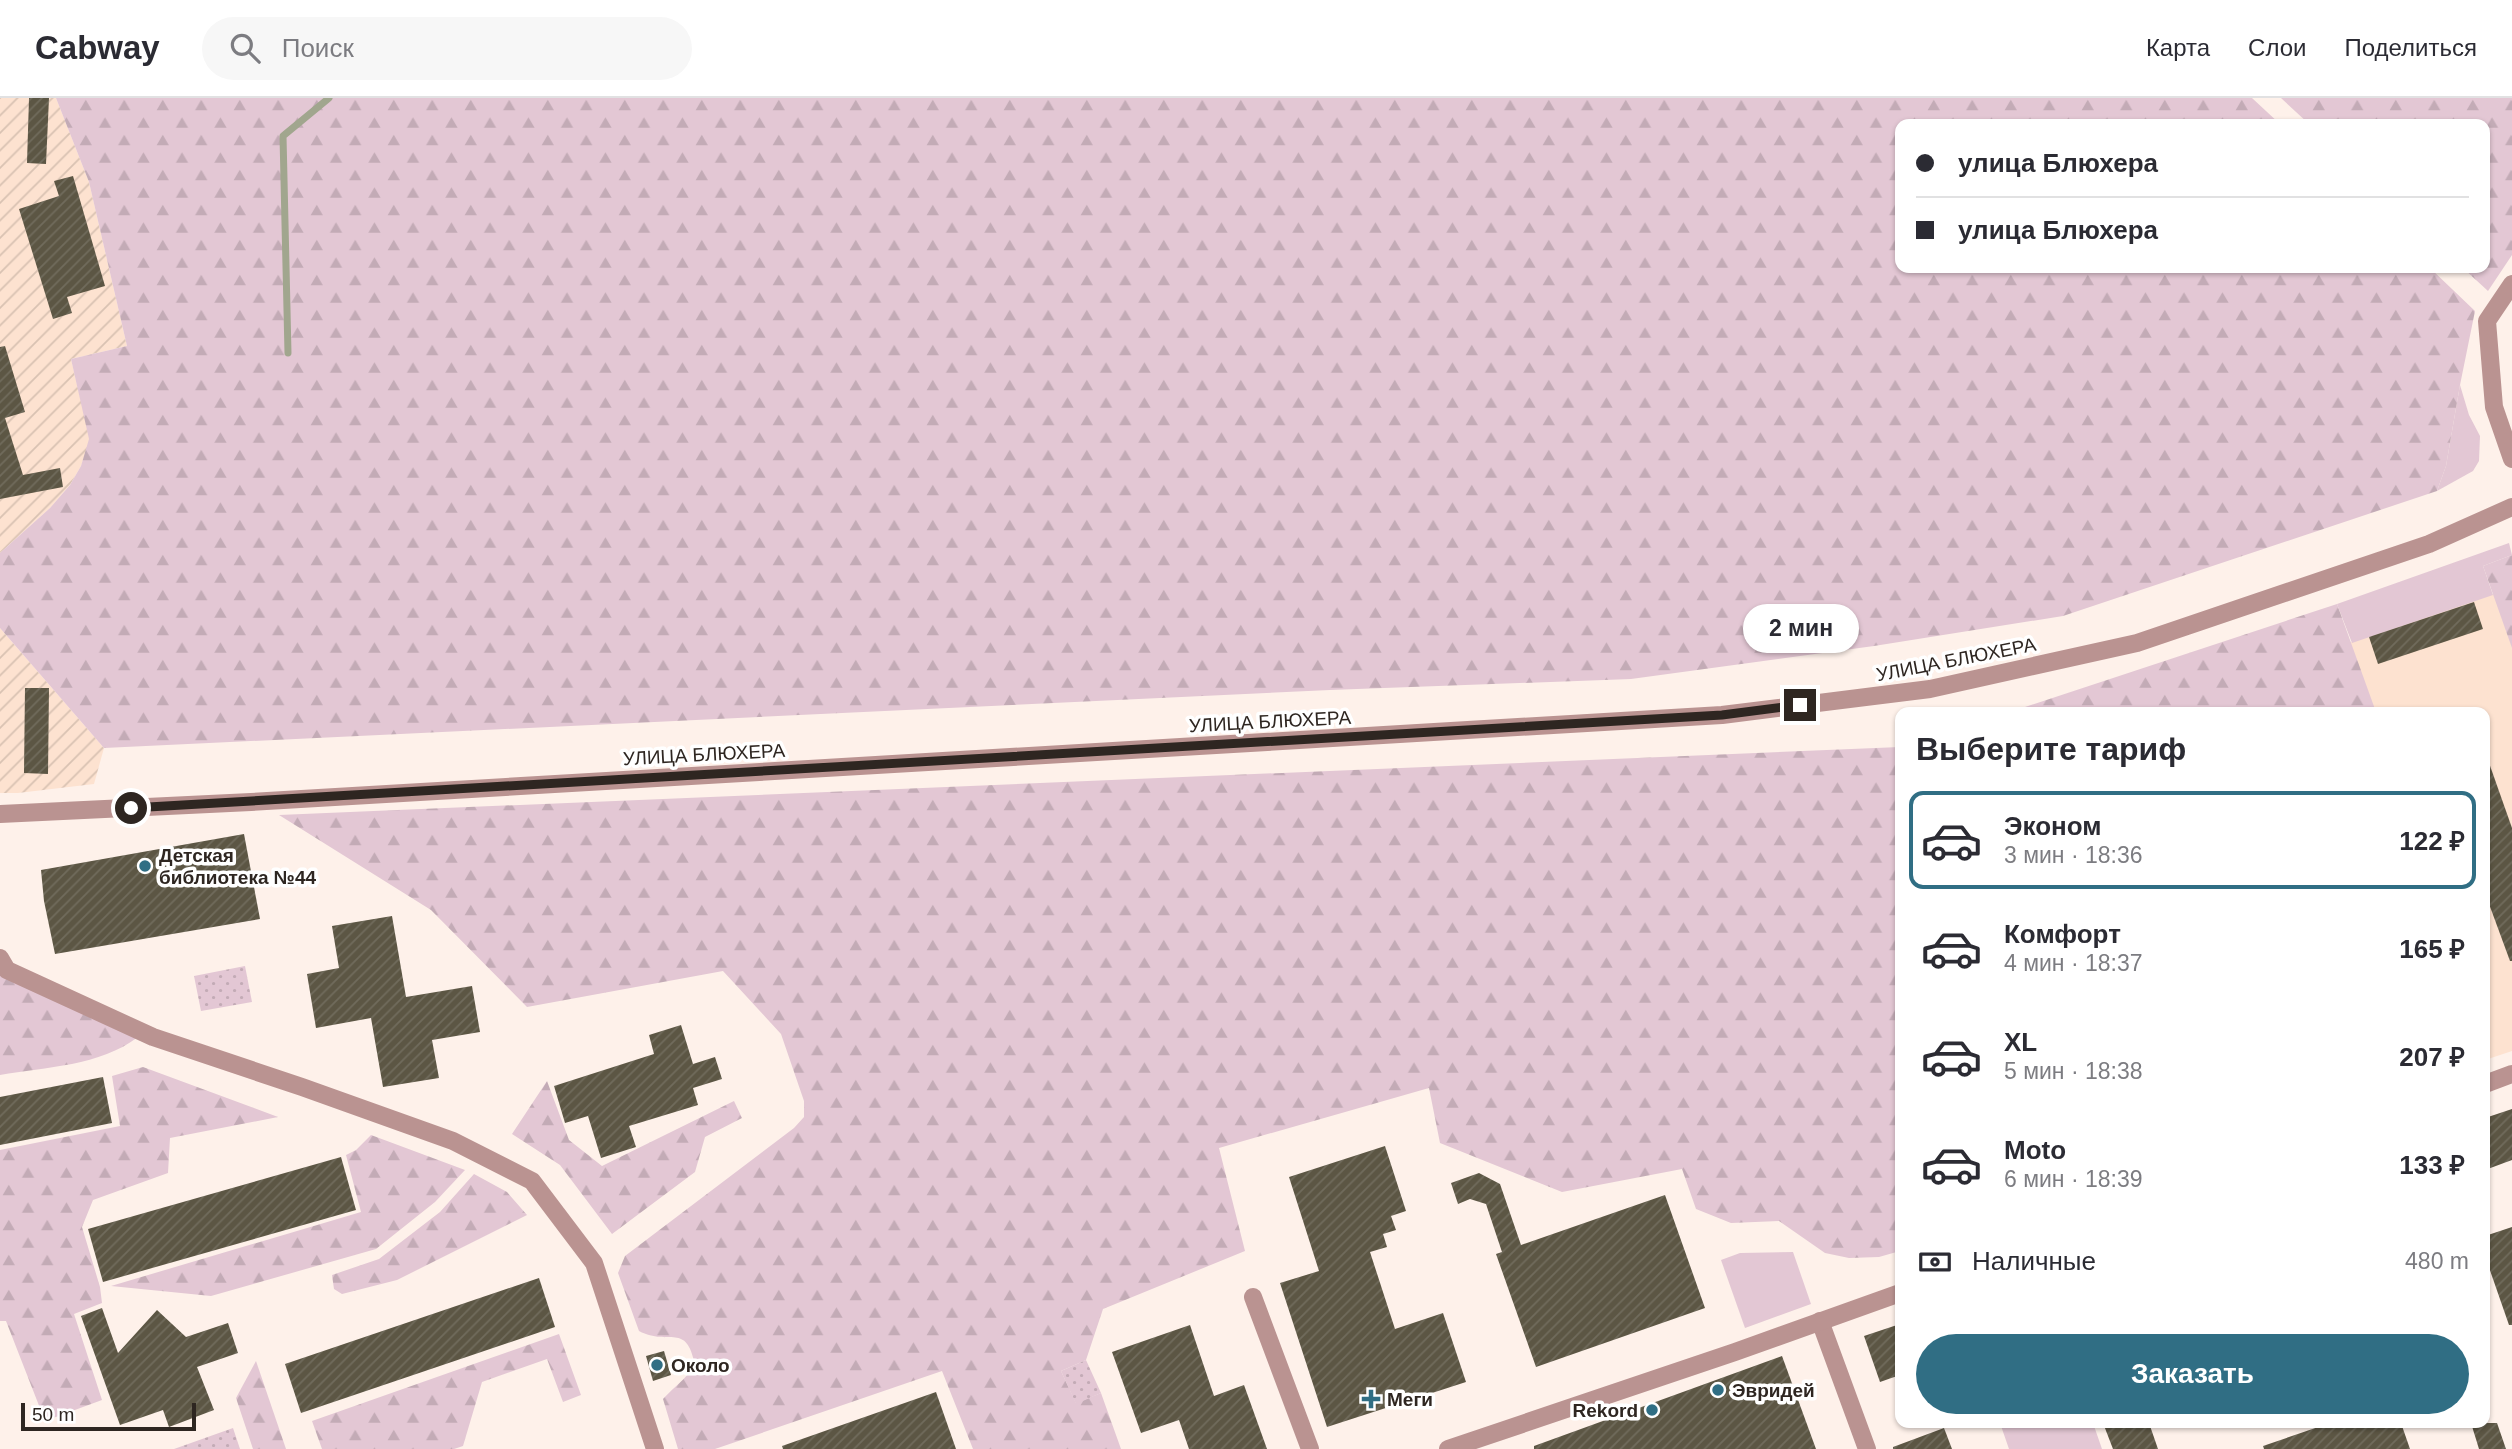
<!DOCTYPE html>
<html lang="ru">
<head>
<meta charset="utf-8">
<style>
	body { margin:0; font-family:Helvetica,sans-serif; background:#f7f7f7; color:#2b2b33; height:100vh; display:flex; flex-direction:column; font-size:26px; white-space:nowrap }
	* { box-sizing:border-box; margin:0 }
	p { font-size:23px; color:#7c7c81 }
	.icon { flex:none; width:38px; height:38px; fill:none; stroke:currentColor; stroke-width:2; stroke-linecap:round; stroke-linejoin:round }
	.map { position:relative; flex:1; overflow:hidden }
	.details { position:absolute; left:1895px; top:609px; width:595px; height:721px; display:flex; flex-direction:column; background:#fff; border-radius:14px; box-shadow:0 2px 5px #0004 }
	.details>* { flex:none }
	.top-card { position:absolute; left:1895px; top:21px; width:595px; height:154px; border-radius:14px; box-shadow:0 2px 5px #0004; display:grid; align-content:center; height:154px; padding:0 21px; background:#fff }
	.scale { position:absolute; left:21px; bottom:18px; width:175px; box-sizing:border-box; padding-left:7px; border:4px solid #2e2621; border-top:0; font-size:19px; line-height:24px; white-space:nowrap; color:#2e2621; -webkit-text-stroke:5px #fff; paint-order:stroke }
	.end { position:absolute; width:32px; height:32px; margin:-16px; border:9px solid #2e2621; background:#fff; box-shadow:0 0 0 4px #fff }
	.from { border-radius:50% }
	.bubble { position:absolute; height:49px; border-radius:24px; background:#fff; box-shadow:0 2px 5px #0004; font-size:23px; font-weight:700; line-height:49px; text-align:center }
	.top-card b { display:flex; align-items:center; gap:24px; height:66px; font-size:26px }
	.top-card b+b { border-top:2px solid #e1e1e2 }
	.top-card i { width:18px; height:18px; background:#2b2b33 }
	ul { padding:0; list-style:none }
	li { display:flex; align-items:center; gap:21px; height:98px; margin:0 14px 10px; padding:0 7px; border:4px solid transparent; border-radius:14px }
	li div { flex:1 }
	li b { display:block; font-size:26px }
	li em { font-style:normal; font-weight:700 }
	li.on { border-color:#306e84 }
	li>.icon { width:63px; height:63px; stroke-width:1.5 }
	h2 { padding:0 21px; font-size:32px; line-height:84px }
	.pay { display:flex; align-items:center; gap:18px; height:77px; padding:0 21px; font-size:26px }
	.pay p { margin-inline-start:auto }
	.primary-button { display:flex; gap:14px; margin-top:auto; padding:14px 21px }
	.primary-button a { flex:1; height:80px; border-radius:42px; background:#306e84; color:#fff; font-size:28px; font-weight:700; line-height:80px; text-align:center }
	header { display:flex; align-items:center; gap:42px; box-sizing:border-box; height:98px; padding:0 35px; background:#fff; border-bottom:2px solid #e1e1e2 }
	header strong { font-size:33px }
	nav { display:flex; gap:38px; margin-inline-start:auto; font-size:24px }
	.search { width:490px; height:63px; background:#f7f7f7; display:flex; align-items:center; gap:18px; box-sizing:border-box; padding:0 24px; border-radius:38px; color:#7c7c81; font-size:26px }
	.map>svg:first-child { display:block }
	.built { fill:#fde2d0 }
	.industrial { fill:url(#industrial-furrows) }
	.grass { fill:#e3c7d4 }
	.forest { fill:url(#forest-firs) }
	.park { fill:url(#park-dots) }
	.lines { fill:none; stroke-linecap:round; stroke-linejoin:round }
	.stream { stroke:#a1a68e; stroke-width:7 }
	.building { fill:url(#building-hatch) }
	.minor { stroke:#ba9391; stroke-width:18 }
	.route { stroke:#2e2621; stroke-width:9 }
	.poi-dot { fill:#306e84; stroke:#fff; stroke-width:2.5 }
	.labels { text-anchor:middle; stroke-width:7; stroke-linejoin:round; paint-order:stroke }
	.street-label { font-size:19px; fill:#2e2621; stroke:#fff }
	.poi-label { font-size:19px; font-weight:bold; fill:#2e2621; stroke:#fff; text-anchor:start }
</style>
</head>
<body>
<header>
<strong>Cabway</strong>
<div class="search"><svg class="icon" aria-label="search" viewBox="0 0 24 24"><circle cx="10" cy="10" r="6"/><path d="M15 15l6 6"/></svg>Поиск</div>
<nav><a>Карта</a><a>Слои</a><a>Поделиться</a></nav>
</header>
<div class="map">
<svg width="2512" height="1351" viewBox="0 0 2512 1351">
	<defs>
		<pattern id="industrial-furrows" width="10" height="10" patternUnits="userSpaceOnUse" patternTransform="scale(1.75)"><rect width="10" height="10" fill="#fde2d0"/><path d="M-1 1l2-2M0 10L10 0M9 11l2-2" fill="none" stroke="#d9c2b2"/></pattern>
		<pattern id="forest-firs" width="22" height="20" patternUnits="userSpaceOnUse" patternTransform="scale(1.75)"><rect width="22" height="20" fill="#e3c7d4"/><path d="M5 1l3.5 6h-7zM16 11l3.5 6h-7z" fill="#c3abb6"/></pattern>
		<pattern id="park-dots" width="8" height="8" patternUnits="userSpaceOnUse" patternTransform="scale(1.75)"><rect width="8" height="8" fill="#e3c7d4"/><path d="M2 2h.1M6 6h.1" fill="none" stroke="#c3abb6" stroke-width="1.8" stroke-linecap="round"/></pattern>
		<pattern id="building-hatch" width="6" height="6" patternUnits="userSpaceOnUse" patternTransform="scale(1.75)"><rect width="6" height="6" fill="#5c5644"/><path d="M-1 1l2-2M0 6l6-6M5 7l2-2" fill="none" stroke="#706b5c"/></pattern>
	</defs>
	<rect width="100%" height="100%" fill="#fef1ea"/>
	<!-- built -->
	<polygon class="built" points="2512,490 2512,953 2485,962 2485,614 2204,614 2206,593"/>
	<!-- industrial -->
	<g class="industrial">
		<polygon points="0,0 56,0 89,84 127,248 71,261 90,341 81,368 70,387 50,410 0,455"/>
		<polygon points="0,530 104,650 94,686 18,695 0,695"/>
	</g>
	<!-- grass -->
	<g class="grass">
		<polygon points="2460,287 2469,317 2480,338 2479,363 2473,373 2437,393 2446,368"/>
		<polygon points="2509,445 2512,457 2483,468 2493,497 2352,545 2337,506"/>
		<polygon points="1793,1154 1811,1206 1745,1230 1721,1162 1740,1155"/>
		<polygon points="2000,1325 2093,1325 2102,1351 2009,1351"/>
	</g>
	<!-- forest -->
	<g class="forest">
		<polygon points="56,0 2252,0 2280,26 1900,26 1900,170 2430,170 2475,213 2460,287 2446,368 2437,393 2063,518 1874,548 1631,581 1330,592 104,650 0,530 0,455 50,410 70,387 81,368 89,341 71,261 127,248 89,84"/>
		<polygon points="2281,0 2512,0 2512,157 2488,193 2463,170 2485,170 2485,26 2309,26"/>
		<polygon points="2512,457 2512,550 2483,468"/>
		<polygon points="2337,506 2376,614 2010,614"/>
		<path d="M1900 649V1153L1879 1159 1849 1160 1825 1155 1779 1123 1731 1125 1696 1111 1682 1071 1562 1094 1440 1045 1429 990 1219 1050 1245 1153 1103 1211 1086 1262 1061 1273 1076 1305 1101 1295 1121 1351H973L942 1273 715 1351H678L663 1301C675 1288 685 1282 695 1267 686 1223 670 1249 639 1233L618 1175 625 1158 794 1030 804 1019V1003L781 936 723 873 527 909 431 812 279 717Z"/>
		<path d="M0 868 138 939C100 968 46 969 0 977Z"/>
		<polygon points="143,969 278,1019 170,1040 168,1075 93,1102 82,1129 100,1189 102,1205 74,1216 102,1302 45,1323 6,1223 0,1223 0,1052 120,1028 112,978"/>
		<polygon points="547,983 569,1042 602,1068 734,1003 742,1020 705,1039 695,1074 612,1136 560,1067 512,1036"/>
		<polygon points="371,1037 465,1072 435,1104 376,1151 211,1198 111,1188 361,1114 346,1057 356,1052"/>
		<polygon points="474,1076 507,1094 527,1117 397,1182 342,1196 334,1191 332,1177 379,1161 440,1114"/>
		<polygon points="559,1236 581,1297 563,1304 547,1261 482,1284 463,1348 454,1351 322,1351 312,1323"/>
		<polygon points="256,1263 286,1351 253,1351 236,1300"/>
	</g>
	<!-- park -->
	<g class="park">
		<polygon points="245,868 252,904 201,913 194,878"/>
		<polygon points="1086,1262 1101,1295 1076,1306 1061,1273"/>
		<polygon points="233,1330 240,1351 174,1351"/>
	</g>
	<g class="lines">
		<!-- stream -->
		<polyline class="stream" points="288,255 283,38 329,0"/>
	</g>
	<!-- building -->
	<g class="building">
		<polygon points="29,0 49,0 46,66 27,65"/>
		<polygon points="73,78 105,188 67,199 72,215 53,221 19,111 59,98 54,83"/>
		<polygon points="5,248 25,314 5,320 23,377 60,370 63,389 0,401 0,249"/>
		<polygon points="2474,504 2483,531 2378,566 2369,539"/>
		<polygon points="25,590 49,590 48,676 24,675"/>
		<polygon points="2485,662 2488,662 2512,730 2512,863 2510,863 2485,795"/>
		<polygon points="244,736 260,821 55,856 44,803 41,772"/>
		<polygon points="392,818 406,899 472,888 480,934 432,942 439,980 383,989 371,920 316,930 307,876 339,870 332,828"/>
		<polygon points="681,927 693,966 715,959 722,981 693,990 698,1007 629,1028 636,1049 601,1060 588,1018 565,1025 554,988 654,956 649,937"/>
		<polygon points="103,979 112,1025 0,1047 0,999"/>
		<polygon points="2512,1011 2512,1062 2485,1072 2485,1020"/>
		<polygon points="1385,1048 1406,1113 1391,1118 1396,1132 1383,1136 1387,1149 1370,1154 1395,1231 1443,1215 1466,1284 1327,1329 1280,1185 1319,1173 1289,1079"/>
		<polygon points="341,1059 356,1112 103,1184 88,1131"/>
		<polygon points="1479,1075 1500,1086 1521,1147 1665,1097 1705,1210 1536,1269 1496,1156 1502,1154 1486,1106 1470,1101 1458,1106 1451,1085"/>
		<polygon points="2512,1129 2512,1227 2509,1227 2485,1158 2485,1138"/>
		<polygon points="539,1180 555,1229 301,1315 285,1266"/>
		<polygon points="102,1210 118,1255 157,1212 186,1239 228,1225 238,1255 197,1269 214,1312 169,1329 163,1312 120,1327 81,1218"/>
		<polygon points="1900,1226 1900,1277 1880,1284 1864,1238"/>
		<polygon points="1190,1227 1214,1298 1244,1287 1267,1351 1189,1351 1179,1322 1141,1335 1112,1254"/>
		<polygon points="664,1253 671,1277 653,1283 646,1258"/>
		<polygon points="1782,1258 1816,1351 1534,1351 1534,1348"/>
		<polygon points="936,1294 956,1351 783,1351 782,1348"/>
		<polygon points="2103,1325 2149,1325 2158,1351 2113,1351"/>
		<polygon points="2330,1325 2401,1325 2410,1351 2264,1351 2263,1348"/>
		<polygon points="2471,1325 2497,1325 2506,1351 2479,1351"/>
		<polygon points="1944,1330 1952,1351 1893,1351 1893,1349"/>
	</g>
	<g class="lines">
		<!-- minor -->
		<g class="minor">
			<polyline points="2512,186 2487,223 2494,309 2512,361"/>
			<polyline points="0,716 251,704 1722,617 1930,591 2137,545 2429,446 2512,409"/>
			<polyline points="0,860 7,872 153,939 302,989 453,1043 532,1083 594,1165 655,1351"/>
			<polyline points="2485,986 2512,976"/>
			<polyline points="1253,1199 1310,1351"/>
			<polyline points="1820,1223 1867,1351"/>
			<polyline points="1448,1351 1735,1254 1900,1195"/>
		</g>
	</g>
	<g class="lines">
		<!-- route -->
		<polyline class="route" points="131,710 1722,617 1800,607"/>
	</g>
	<!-- markers -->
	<g class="poi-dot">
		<circle cx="145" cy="768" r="7"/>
		<circle cx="657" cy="1267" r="7"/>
		<circle cx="1718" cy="1292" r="7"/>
		<path d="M1367.5 1290.5h7v7h7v7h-7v7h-7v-7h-7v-7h7z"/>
		<circle cx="1652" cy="1312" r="7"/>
	</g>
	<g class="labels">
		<!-- street labels -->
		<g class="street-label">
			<text transform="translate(1956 561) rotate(-11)" y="7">УЛИЦА БЛЮХЕРА</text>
			<text transform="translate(1270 623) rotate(-3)" y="7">УЛИЦА БЛЮХЕРА</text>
			<text transform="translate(704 656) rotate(-3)" y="7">УЛИЦА БЛЮХЕРА</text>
		</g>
		<!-- poi labels -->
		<g class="poi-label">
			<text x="159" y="764">Детская<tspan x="159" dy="22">библиотека №44</tspan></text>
			<text x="671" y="1274">Около</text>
			<text x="1732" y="1299">Эвридей</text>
			<text x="1387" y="1308">Меги</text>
			<text x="1638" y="1319" text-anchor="end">Rekord</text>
		</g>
	</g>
</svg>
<div class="scale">50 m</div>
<i class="end from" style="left:131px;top:710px"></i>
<i class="end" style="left:1800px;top:607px"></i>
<div class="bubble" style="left:1743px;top:506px;width:116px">2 мин</div>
<div class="top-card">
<b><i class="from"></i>улица Блюхера</b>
<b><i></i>улица Блюхера</b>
</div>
<section class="details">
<h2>Выберите тариф</h2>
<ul>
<li class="on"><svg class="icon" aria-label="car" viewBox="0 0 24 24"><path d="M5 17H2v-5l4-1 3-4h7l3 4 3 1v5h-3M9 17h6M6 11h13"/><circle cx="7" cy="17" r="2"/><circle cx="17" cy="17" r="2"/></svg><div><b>Эконом</b><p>3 мин · 18:36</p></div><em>122 ₽</em></li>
<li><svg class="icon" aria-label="car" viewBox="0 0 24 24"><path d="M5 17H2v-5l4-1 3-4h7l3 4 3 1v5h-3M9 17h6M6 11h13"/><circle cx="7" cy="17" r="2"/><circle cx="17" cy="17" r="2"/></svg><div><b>Комфорт</b><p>4 мин · 18:37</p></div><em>165 ₽</em></li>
<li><svg class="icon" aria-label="car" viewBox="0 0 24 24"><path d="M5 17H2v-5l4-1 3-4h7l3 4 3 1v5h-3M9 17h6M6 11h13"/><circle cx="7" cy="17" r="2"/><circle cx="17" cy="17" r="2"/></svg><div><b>XL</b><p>5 мин · 18:38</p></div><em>207 ₽</em></li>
<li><svg class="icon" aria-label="car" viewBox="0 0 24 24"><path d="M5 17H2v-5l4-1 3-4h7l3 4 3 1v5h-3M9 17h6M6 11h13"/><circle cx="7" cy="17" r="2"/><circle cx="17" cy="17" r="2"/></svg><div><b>Moto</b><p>6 мин · 18:39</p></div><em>133 ₽</em></li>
</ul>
<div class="pay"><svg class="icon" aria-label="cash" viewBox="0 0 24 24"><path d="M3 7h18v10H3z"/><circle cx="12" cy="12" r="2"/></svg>Наличные<p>480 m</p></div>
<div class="primary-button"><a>Заказать</a></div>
</section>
</div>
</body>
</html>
